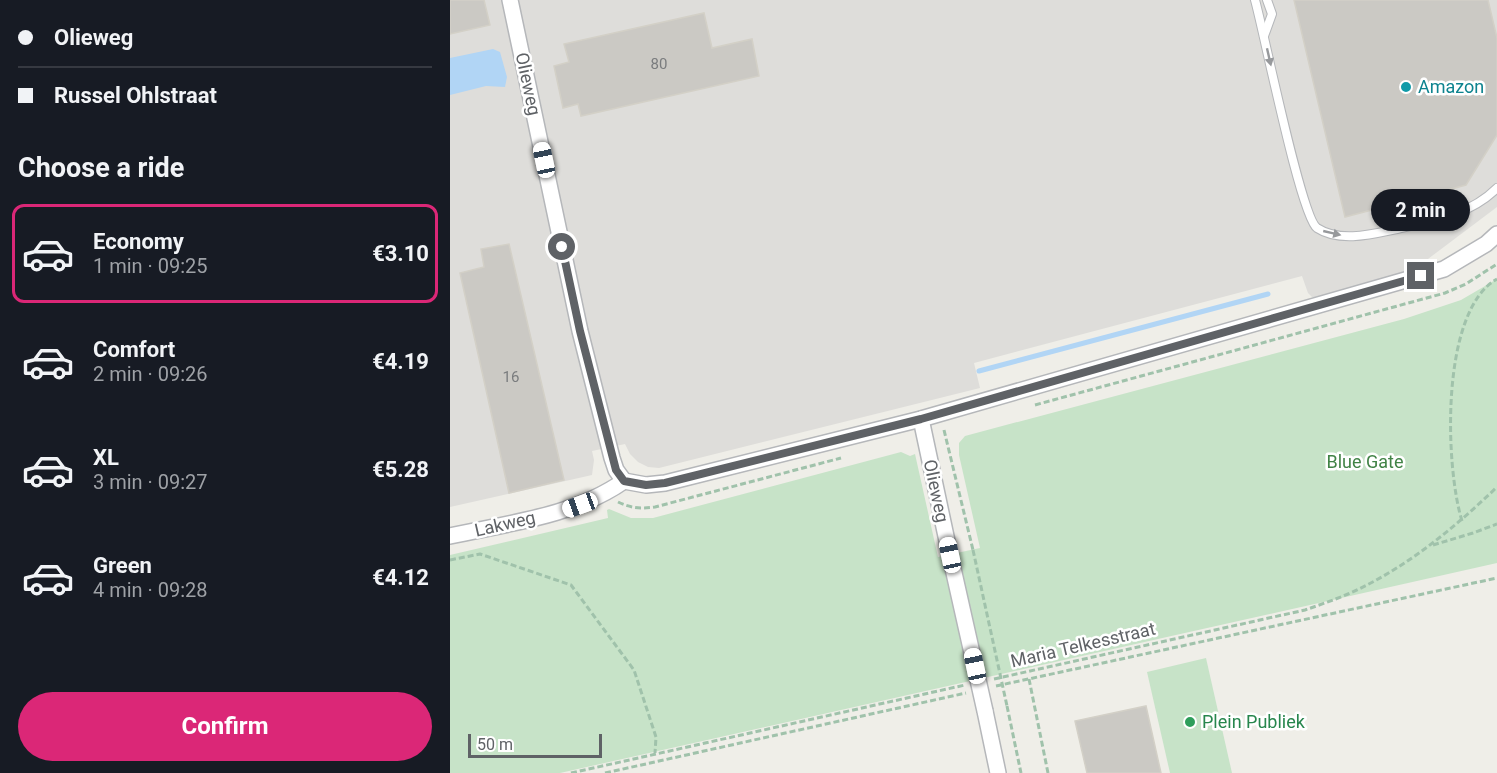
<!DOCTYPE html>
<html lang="en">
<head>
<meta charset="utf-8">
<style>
	body { margin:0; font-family:Roboto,sans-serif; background:#20242c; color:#f1f3f6; height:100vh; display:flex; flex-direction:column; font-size:22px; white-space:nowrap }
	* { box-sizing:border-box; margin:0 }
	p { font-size:20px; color:#9ea1a6 }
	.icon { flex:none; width:33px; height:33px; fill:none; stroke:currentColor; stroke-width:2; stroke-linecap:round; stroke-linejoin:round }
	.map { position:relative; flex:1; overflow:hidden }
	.sheet { display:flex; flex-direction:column; background:#171b24; width:450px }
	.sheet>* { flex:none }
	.top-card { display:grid; align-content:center; height:132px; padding:0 18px; background:#171b24 }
	.scale { position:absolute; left:18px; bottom:15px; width:134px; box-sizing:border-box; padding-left:6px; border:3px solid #5f6266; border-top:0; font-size:16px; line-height:21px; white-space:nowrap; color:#5f6266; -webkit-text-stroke:4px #fff; paint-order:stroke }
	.end { position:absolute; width:27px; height:27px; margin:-14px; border:8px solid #5f6266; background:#fff; box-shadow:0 0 0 3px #fff }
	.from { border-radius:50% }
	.bubble { position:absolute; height:42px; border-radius:21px; background:#171b24; box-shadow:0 2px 4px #0004; font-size:20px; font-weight:700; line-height:42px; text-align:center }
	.car { position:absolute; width:18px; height:36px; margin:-18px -9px; border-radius:8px; box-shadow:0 0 4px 2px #0007; background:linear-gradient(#fff 24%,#345 0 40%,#fff 0 76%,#345 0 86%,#fff 0) }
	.top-card b { display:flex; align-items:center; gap:21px; height:57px; font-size:22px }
	.top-card b+b { border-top:2px solid #363941 }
	.top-card i { width:15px; height:15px; background:#f1f3f6 }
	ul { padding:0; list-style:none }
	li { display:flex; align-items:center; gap:18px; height:99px; margin:0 12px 9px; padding:0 6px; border:3px solid transparent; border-radius:12px }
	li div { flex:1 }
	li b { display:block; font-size:22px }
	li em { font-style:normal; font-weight:700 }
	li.selected { border-color:#db2777 }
	li>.icon { width:54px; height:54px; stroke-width:1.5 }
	h2 { padding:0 18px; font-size:27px; line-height:72px }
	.action { display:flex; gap:12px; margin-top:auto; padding:12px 18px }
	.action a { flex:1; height:69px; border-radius:36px; background:#db2777; color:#fff; font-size:24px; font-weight:700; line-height:69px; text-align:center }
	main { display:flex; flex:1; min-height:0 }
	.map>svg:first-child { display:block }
	.industrial { fill:#deddda }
	.green { fill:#c7e3c8 }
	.water { fill:#b1d5f5 }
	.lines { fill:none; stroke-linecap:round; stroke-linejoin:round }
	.stream { stroke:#b1d5f5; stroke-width:5 }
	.building { fill:#cbc9c4; stroke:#d3d0c7; stroke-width:1.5 }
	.lane-casing { stroke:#b5b7ba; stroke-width:10 }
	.street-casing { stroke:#b5b7ba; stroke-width:18 }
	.path { stroke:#a0c2ab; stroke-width:3; stroke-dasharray:6 3; stroke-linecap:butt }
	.lane { stroke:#fff; stroke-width:8 }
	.street { stroke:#fff; stroke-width:15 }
	.street-bridge-casing { stroke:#b5b7ba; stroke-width:18; stroke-linecap:butt }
	.path-bridge { stroke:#a0c2ab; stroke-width:3; stroke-dasharray:6 3; stroke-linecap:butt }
	.street-bridge { stroke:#fff; stroke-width:15 }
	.oneway { fill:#97999c }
	.route { stroke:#5f6266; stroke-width:8 }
	.culture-dot { fill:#0f9aa8; stroke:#fff; stroke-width:2 }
	.leisure-dot { fill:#2e9e5b; stroke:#fff; stroke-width:2 }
	.labels { text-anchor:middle; stroke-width:5; stroke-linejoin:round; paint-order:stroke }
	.number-label { font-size:15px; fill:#7a7c7e }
	.street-label { font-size:18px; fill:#5f6266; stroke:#fff }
	.culture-label { font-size:18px; fill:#0d838f; stroke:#fff; text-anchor:start }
	.park-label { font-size:18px; fill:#418346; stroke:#fff }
	.leisure-label { font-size:18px; fill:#27864d; stroke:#fff; text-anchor:start }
</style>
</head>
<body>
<main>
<section class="sheet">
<div class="top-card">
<b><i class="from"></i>Olieweg</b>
<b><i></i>Russel Ohlstraat</b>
</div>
<h2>Choose a ride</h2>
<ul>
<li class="selected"><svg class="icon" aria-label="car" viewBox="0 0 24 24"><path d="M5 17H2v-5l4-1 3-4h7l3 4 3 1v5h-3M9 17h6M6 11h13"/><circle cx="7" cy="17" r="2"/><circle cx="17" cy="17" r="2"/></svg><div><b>Economy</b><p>1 min · 09:25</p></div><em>€3.10</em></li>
<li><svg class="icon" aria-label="car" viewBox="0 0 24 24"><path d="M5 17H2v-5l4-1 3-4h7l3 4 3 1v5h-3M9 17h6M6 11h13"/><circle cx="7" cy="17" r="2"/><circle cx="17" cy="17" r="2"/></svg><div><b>Comfort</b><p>2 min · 09:26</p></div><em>€4.19</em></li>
<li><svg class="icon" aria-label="car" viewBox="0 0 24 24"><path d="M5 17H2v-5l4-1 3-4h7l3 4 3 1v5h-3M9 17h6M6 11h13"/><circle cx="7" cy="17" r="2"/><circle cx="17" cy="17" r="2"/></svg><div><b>XL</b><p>3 min · 09:27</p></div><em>€5.28</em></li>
<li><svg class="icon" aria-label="car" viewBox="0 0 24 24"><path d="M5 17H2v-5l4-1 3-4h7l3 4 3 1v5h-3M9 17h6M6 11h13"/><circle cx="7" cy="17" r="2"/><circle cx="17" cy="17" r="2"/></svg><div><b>Green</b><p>4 min · 09:28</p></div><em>€4.12</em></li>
</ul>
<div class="action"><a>Confirm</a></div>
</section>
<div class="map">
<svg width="1047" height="773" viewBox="0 0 1047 773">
	<rect width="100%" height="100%" fill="#efeee8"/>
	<!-- industrial -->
	<polygon class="industrial" points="0,0 1047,0 1047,207 962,271 866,297 862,297 858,293 852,276 524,363 530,388 209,468 198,467 188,462 180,454 175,444 142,451 144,460 142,475 0,507"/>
	<!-- green -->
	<g class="green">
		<polygon points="1047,279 1047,563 110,773 0,773 0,555 158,518 157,510 159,509 181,518 203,518 451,452 460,456 465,454 488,557 530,548 509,455 509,443 515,436 954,319 1011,300"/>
		<polygon points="756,658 782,773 720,773 697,672"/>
	</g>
	<!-- water -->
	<polygon class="water" points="43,49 50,52 57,77 55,87 36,86 0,95 0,58"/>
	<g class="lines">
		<!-- stream -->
		<polyline class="stream" points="529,371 818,294"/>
	</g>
	<!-- building -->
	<g class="building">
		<polygon points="0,0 34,0 40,25 0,34"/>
		<polygon points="844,0 1038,0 1047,38 1047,135 1016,185 895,217"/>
		<polygon points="254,13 262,48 302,39 309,76 131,116 128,104 113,108 104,66 119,62 114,44"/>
		<polygon points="59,244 114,480 59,493 10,273 34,267 31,249"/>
		<polygon points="696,706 711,773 637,773 625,721"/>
	</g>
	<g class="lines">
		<!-- lane casing -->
		<g class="lane-casing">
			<g id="lane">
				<path d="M805 0C814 32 851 217 867 228 890 243 923 234 947 229 983 221 1020 215 1047 188"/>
				<polyline points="814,36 822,14 817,0"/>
			</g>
		</g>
		<!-- street casing -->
		<g class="street-casing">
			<g id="street">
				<polyline points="60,0 130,331 162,458 166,470 174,481"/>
				<polyline points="471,419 500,555"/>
				<polyline points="174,481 196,485 215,483 471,419 994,269 1036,244 1047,234"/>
				<path d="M0 536C59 523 124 516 174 481"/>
				<polyline points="535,711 548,773"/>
			</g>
		</g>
		<!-- path -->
		<g class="path">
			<polyline points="585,405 995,293 1016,284 1047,264"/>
			<polyline points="494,430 523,550"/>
			<path d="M168 502C180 508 191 509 205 507L391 458"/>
			<path d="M1012 521C995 466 990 311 1047 279"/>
			<polyline points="983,545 1023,533 1047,524"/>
			<polyline points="0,560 30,554 121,585 184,670 206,737 205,753"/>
			<path d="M544 679 855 610C869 605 884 600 898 594 955 569 1003 529 1047 487"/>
			<polyline points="579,679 598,773"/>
			<polyline points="546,686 1047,578"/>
			<polyline points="557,706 571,773"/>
			<polyline points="121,773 515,685"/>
			<polyline points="155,773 516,693"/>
		</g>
		<!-- lane -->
		<use href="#lane" class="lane"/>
		<!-- street -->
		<use href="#street" class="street"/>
		<!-- street-bridge casing -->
		<g class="street-bridge-casing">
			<polyline id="street-bridge" points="500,555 535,711"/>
		</g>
		<!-- path-bridge -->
		<polyline class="path-bridge" points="523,550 557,706"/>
		<!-- street-bridge -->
		<use href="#street-bridge" class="street-bridge"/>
	</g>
	<!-- one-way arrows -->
	<defs><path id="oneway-solid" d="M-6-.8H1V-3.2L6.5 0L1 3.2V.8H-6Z" transform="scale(1.5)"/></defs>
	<g class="oneway">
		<use href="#oneway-solid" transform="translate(819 57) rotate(77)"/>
		<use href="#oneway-solid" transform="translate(882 233) rotate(13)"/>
	</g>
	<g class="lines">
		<!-- route -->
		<polyline class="route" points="112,247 130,331 166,470 174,481 196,485 215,483 471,419 971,276"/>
	</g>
	<!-- markers -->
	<circle class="culture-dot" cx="956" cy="87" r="6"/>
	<circle class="leisure-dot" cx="740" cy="722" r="6"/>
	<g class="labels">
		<!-- number labels -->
		<g class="number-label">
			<text x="209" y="69">80</text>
			<text x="61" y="382">16</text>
		</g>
		<!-- street labels -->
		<g class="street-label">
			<text transform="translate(78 84) rotate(78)" y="6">Olieweg</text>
			<text transform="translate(486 491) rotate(78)" y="6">Olieweg</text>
			<text transform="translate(55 524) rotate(-13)" y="6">Lakweg</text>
			<text transform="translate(633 645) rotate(-13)" y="6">Maria Telkesstraat</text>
		</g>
		<!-- culture labels -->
		<g class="culture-label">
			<text x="968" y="93">Amazon</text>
		</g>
		<!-- park labels -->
		<g class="park-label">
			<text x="915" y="468">Blue Gate</text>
		</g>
		<!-- leisure labels -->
		<g class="leisure-label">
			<text x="752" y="728">Plein Publiek</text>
		</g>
	</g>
</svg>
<div class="scale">50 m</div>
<i class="end from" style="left:112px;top:247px"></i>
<i class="end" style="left:971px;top:276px"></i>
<div class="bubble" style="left:921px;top:189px;width:99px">2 min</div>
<i class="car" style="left:94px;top:160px;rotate:348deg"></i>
<i class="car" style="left:130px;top:505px;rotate:250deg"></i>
<i class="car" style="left:500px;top:555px;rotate:348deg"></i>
<i class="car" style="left:525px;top:666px;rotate:348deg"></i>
</div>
</main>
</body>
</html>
